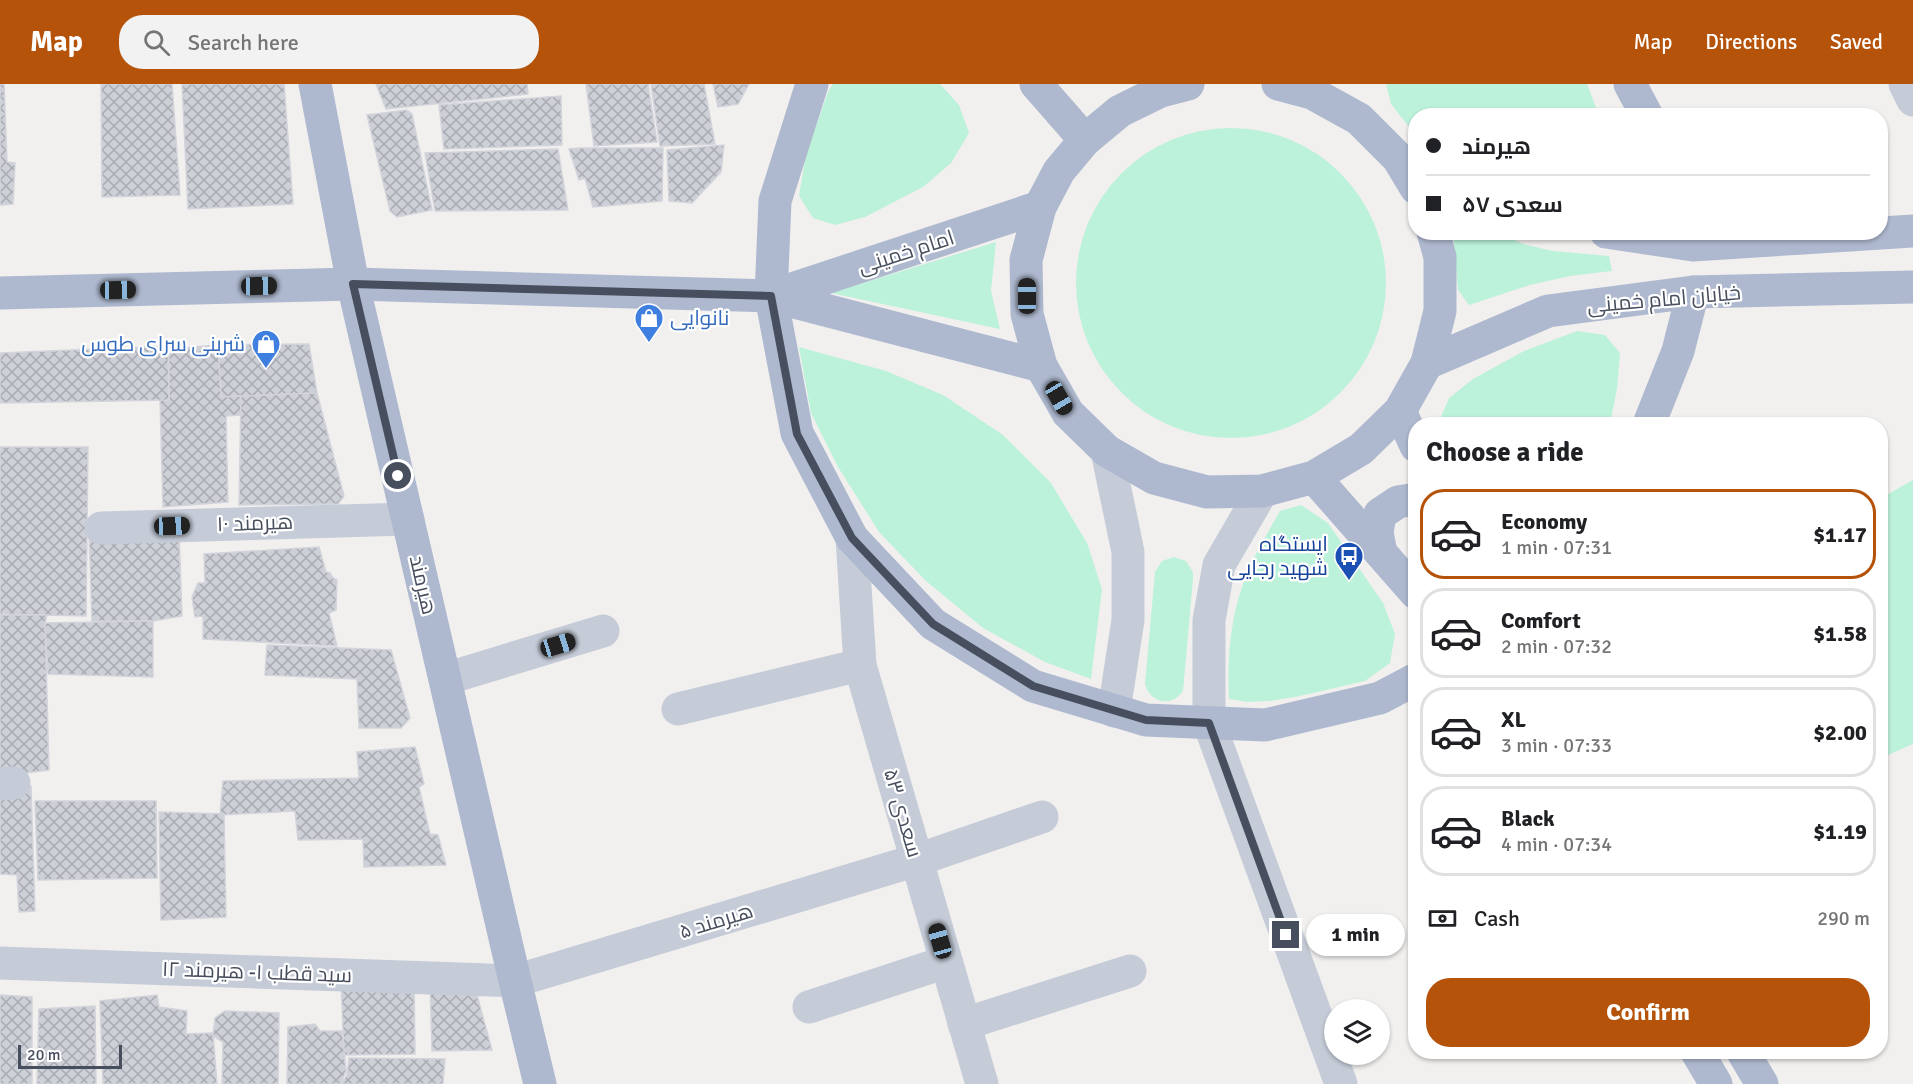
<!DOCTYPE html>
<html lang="en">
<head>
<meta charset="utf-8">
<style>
	body { margin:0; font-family:Signika,Cairo,sans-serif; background:#f2f2f2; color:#202124; height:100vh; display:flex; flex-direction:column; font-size:22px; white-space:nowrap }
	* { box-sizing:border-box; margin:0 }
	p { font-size:20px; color:#757577 }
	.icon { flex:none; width:33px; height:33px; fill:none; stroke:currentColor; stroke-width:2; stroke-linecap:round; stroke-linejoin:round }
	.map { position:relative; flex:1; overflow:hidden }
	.drawer { position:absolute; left:1408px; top:333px; width:480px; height:642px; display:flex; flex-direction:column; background:#fff; border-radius:24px; box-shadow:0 2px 4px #0004 }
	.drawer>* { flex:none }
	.banner { position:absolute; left:1408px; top:24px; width:480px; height:132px; border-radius:24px; box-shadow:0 2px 4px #0004; display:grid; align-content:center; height:132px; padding:0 18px; background:#fff }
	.controls { position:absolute; left:1324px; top:915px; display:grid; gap:12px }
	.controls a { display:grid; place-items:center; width:66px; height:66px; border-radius:50%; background:#fff; box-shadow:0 2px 4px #0004; font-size:30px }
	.scale { position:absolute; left:18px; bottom:15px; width:104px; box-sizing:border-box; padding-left:6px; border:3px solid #474f5e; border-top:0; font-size:16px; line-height:21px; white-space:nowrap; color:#474f5e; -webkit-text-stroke:4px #fff; paint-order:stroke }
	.end { position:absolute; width:27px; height:27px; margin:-14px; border:8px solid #474f5e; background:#fff; box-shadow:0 0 0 3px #fff }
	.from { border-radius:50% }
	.bubble { position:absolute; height:42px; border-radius:21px; background:#fff; box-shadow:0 2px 4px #0004; font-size:20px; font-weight:700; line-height:42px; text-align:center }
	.car { position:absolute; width:18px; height:36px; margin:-18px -9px; border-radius:8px; box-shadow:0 0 4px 2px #0007; background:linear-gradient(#222 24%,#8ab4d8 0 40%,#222 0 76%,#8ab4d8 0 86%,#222 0) }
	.banner b { display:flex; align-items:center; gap:21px; height:57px; font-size:22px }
	.banner b+b { border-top:2px solid #e0e0e0 }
	.banner i { width:15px; height:15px; background:#202124 }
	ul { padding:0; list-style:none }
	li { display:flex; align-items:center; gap:18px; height:90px; margin:0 12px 9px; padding:0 6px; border:3px solid #e0e0e0; border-radius:24px }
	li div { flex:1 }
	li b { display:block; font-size:22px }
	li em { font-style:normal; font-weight:700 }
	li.current { border-color:#b45309 }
	li>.icon { width:54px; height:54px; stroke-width:1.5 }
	h2 { padding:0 18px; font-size:27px; line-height:72px }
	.pay { display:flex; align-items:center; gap:15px; height:66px; padding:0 18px; font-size:22px }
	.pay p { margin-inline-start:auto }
	.button { display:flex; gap:12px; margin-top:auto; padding:12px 18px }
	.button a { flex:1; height:69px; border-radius:24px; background:#b45309; color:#fff; font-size:24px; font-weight:700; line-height:69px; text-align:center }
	header { display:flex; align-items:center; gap:36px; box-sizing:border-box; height:84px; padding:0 30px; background:#b45309; color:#fff }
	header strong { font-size:28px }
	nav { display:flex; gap:33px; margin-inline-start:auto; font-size:21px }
	.search { width:420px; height:54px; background:#f2f2f2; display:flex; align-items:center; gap:15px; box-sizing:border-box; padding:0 21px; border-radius:24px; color:#757577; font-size:22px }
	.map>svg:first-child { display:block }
	.grass { fill:#bcf1da }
	.building { fill:url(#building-cross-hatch); stroke:#d3d4db; stroke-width:1.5 }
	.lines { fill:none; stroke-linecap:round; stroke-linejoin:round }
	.minor { stroke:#c5ccd8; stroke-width:33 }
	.major { stroke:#aeb9cf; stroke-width:33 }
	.route { stroke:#474f5e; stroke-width:8 }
	.labels { text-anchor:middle; stroke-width:4.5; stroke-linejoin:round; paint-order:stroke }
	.street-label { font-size:21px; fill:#474f5e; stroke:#fff }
	.shop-label { font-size:21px; fill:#366cbe; stroke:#fff; text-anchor:start }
	.transit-label { font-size:21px; fill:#164399; stroke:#fff; text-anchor:end }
</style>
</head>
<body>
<header>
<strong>Map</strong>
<div class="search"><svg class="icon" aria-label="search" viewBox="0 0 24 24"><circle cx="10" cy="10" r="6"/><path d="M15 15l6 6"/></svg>Search here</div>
<nav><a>Map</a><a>Directions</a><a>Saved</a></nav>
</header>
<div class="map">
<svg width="1913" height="1000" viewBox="0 0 1913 1000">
	<defs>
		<pattern id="building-cross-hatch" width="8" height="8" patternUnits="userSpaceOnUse" patternTransform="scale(1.5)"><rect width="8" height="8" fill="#ced0d7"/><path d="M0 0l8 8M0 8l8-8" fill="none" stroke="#a9abb2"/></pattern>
	</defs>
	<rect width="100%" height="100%" fill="#f2f0ef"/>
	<!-- grass -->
	<g class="grass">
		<polygon points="833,0 940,0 959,21 969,49 951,79 923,103 865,133 835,141 813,134 799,112 806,70 828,8"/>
		<polygon points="1386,0 1587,0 1599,31 1416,32 1416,52 1391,20"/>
		<circle cx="1231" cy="199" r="155"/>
		<polygon points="1453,149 1500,149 1523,160 1553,167 1609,172 1612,187 1570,192 1530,201 1469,221 1458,206"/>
		<polygon points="996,158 991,207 1000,245 831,209"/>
		<polygon points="1577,247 1605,251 1620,269 1617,305 1610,340 1438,340 1449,314 1473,295 1524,267"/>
		<polygon points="799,263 886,287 943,311 1003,351 1051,399 1087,459 1102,505 1091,595 1045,578 983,544 926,497 879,448 838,383 811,329"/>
		<polygon points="1913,396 1913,660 1881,674 1881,414"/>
		<path d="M1301 421 1328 439 1383 519 1395 550 1390 579 1365 597 1300 612 1270 617 1247 618 1229 615C1227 580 1230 536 1242 503 1251 476 1266 452 1280 427Z"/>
		<path d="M1174 473 1186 477 1193 488V495L1183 607C1171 624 1150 619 1145 600L1155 488 1162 477Z"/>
	</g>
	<!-- building -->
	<g class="building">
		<polygon points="0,0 4,0 7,78 15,79 13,120 0,121"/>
		<polygon points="101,0 172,0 180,111 102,113"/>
		<polygon points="182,0 284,0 293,120 188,125"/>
		<polygon points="376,0 527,0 528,10 386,25"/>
		<polygon points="586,0 648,0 657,58 594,62"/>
		<polygon points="651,0 704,0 715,60 660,62"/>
		<polygon points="713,0 749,0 738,20 718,23"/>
		<polygon points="561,12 562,61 444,65 439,21"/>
		<polygon points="407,26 412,30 432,126 397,133 390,127 367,31"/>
		<polygon points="724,61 721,88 692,119 669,117 667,66"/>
		<polygon points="580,64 663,64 662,117 593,123 585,94 579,96 569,65"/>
		<polygon points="558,65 568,126 435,127 425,69"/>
		<polygon points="309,260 317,309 221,313 218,261"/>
		<polygon points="218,261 221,313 241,312 241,331 226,332 228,418 163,423 160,315 169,316 169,265"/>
		<polygon points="168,262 169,316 0,319 0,269"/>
		<polygon points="317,309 344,412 338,420 239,421 241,312"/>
		<polygon points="0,363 88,363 86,532 0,530"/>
		<polygon points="89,448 179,449 182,532 153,537 92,537"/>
		<polygon points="319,463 326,488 330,489 333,494 337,496 336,526 329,529 337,562 203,555 203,532 195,533 192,513 198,499 205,499 204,470"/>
		<polygon points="0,531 47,531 45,539 49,686 0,692"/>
		<polygon points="153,537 153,593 48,590 45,539"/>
		<polygon points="267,561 391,566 410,634 401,644 359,644 357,595 265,591"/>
		<polygon points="415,663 424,700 419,703 430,750 438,751 446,781 364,783 363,755 298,756 295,727 220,731 223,697 359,694 357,668"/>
		<polygon points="31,702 35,827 19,828 17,791 0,790 0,704"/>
		<polygon points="35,717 156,717 157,794 38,796"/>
		<polygon points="159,728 224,730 226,833 161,836"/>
		<polygon points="341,897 414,897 415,970 344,971"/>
		<polygon points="430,898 474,900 492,966 432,967"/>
		<polygon points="0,911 32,913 32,1000 0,1000"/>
		<polygon points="157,911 159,923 187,927 186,950 213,949 217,1000 103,1000 100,917"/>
		<polygon points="95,922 96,1000 37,1000 39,925"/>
		<polygon points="225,927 279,929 278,1000 222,1000 223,958 213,952 215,934"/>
		<polygon points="315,940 320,947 342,947 346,987 342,996 340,1000 287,1000 288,943"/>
		<polygon points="349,974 445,975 443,1000 341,1000 347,991"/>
	</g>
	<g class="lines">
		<!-- minor -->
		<g class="minor">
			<polyline points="1905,0 1913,16"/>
			<polyline points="1107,367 1128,468 1128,536 1114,627"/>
			<polyline points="1262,407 1219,481 1209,536 1209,639 1341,1000"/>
			<polyline points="101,444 408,435"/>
			<polyline points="852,454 860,581 982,1000"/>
			<polyline points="445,595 603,547"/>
			<polyline points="678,625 860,581"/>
			<polyline points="0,700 14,699"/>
			<polyline points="0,879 515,897 917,776 1042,733"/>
			<polyline points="809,923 946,878"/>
			<polyline points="964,940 1130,887"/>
		</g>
		<!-- major -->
		<g class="major">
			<polyline points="315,0 353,200 515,897 540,1000"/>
			<polyline points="812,0 775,117 771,212 797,349 852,454 933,540 1033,602 1146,636 1265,641 1380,614 1416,595"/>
			<polyline points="1036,0 1085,56"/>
			<polyline points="1188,0 1161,7 1120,27 1085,56 1059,87 1040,123 1026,176 1027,230 1041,282 1068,329 1107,367 1154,394 1207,408 1262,407 1314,393 1361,365 1400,327 1427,279 1440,227 1440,173 1433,148"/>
			<polyline points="1278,0 1312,9 1359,35 1398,74 1416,104"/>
			<polyline points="1630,0 1647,32"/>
			<polyline points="1606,148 1693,161 1913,147"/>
			<polyline points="0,209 353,200 771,212 1041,282"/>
			<polyline points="771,212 1040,123"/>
			<polyline points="1427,279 1548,227 1693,208 1913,203"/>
			<polyline points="1400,327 1416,362"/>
			<polyline points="1649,340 1678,267 1693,208"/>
			<polyline points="1314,393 1416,509"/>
			<polyline points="1381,469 1377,449 1380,430 1398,418 1416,415"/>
			<polyline points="1697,968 1716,1000"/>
			<polyline points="1743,968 1762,1000"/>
		</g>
	</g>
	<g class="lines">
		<!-- route -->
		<polyline class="route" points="398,392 353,200 771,212 797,350 852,454 933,540 1033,602 1146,636 1209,639 1286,851"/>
	</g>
	<!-- icons -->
	<defs>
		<g id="shop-pin" transform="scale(1.5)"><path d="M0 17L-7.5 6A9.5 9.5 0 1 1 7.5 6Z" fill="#3f7fe0" stroke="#fff"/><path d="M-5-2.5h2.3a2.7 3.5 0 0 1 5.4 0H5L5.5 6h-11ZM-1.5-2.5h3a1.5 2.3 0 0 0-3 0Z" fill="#fff"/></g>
		<g id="bus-pin" transform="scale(1.5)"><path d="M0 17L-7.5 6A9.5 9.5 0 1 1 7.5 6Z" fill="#1a4fb4" stroke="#fff"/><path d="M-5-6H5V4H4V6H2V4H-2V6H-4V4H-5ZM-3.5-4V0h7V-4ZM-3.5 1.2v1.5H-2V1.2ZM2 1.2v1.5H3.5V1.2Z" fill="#fff"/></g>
	</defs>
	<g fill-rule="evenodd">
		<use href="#shop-pin" x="649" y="234"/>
		<use href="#shop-pin" x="266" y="260"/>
		<use href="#bus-pin" x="1349" y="472"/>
	</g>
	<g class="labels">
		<!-- street labels -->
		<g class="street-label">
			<text transform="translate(906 168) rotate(-18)" y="7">امام خمینی</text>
			<text transform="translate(1664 215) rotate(-5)" y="7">خیابان امام خمینی</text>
			<text transform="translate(255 439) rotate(-2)" y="7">هیرمند ۱۰</text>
			<text transform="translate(423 501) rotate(77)" y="7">هیرمند</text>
			<text transform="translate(903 729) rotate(74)" y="7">سعدی ۵۳</text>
			<text transform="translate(716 837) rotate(-17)" y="7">هیرمند ۵</text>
			<text transform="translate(257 888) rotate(2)" y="7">سید قطب ۱- هیرمند ۱۲</text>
		</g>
		<!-- shop labels -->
		<g class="shop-label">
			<text x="670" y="241">نانوایی</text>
			<text x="245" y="267" text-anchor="end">شرینی سرای طوس</text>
		</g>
		<!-- transit labels -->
		<g class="transit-label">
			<text x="1328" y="467">ایستگاه<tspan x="1328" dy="24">شهید رجایی</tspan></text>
		</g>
	</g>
</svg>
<div class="controls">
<a><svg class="icon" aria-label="layers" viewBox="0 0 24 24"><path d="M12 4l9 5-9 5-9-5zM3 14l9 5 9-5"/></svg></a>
</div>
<div class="scale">20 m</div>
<i class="end from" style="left:398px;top:392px"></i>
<i class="end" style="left:1286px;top:851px"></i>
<div class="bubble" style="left:1306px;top:830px;width:99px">1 min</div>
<i class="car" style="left:259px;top:202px;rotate:89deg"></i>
<i class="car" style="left:118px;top:206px;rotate:89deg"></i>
<i class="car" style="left:1027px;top:212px;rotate:0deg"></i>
<i class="car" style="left:1059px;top:314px;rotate:150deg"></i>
<i class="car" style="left:172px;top:442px;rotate:88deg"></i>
<i class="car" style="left:558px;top:561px;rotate:73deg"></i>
<i class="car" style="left:940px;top:857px;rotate:344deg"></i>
<div class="banner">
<b><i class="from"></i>هیرمند</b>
<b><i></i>سعدی ۵۷</b>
</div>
<section class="drawer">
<h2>Choose a ride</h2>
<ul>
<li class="current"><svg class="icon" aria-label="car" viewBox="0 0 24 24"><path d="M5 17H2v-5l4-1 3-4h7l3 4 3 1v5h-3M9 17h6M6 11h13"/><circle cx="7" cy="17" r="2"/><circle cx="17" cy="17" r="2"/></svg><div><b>Economy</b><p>1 min · 07:31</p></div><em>$1.17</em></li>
<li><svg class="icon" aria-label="car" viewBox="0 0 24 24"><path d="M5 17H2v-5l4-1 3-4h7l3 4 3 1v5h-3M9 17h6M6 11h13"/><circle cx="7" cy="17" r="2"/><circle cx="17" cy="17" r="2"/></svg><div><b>Comfort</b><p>2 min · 07:32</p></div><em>$1.58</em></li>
<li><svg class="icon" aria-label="car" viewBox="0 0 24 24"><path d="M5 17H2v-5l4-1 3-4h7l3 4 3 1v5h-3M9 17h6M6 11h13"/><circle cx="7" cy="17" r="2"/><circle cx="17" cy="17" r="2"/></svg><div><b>XL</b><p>3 min · 07:33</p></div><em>$2.00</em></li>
<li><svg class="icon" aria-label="car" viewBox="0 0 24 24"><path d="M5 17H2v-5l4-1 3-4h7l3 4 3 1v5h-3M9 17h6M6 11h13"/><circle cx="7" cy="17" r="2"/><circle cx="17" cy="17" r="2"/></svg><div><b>Black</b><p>4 min · 07:34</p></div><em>$1.19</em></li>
</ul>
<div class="pay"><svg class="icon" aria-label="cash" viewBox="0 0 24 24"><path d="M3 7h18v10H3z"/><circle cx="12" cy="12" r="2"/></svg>Cash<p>290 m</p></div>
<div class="button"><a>Confirm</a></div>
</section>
</div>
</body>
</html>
